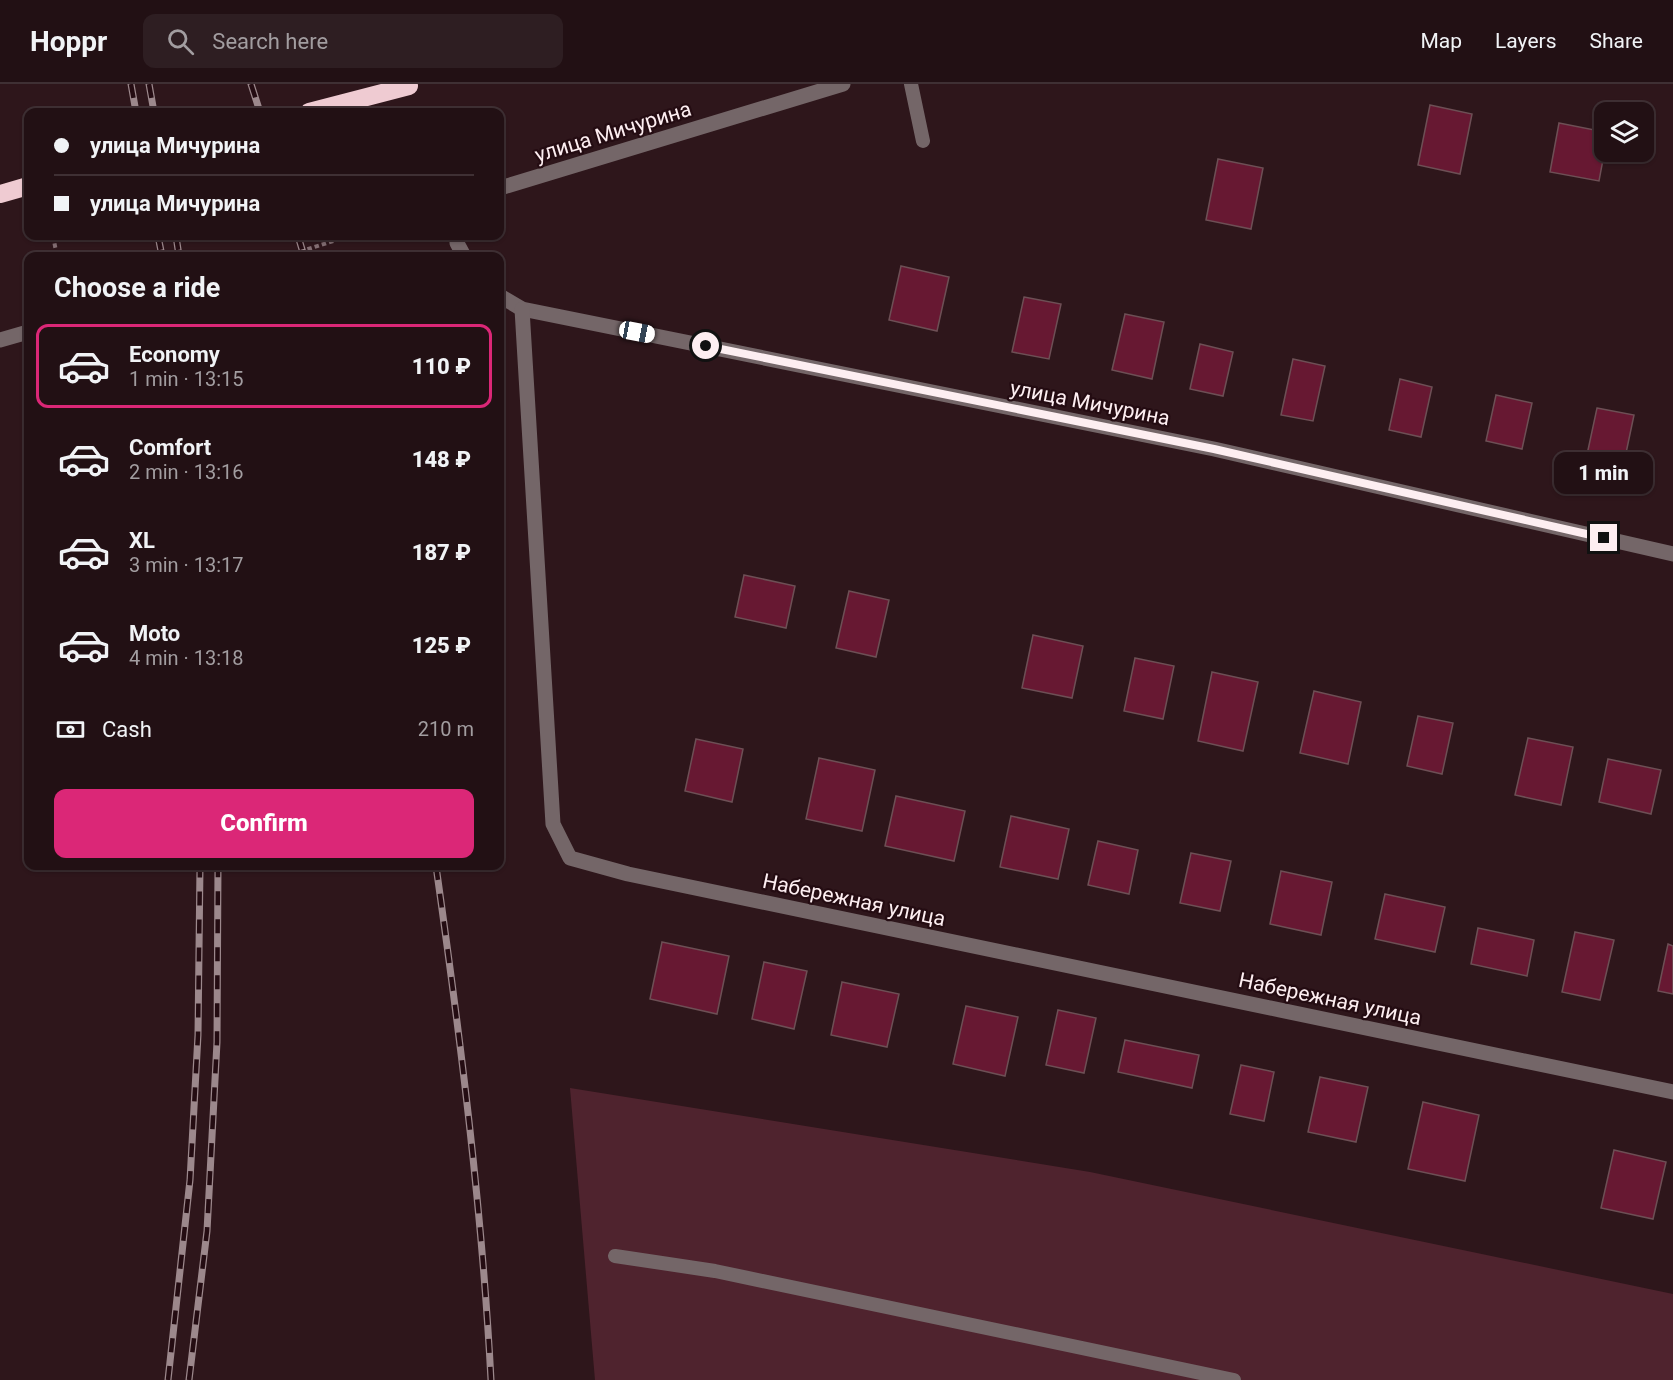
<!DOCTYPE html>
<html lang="en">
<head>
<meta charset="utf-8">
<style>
	body { margin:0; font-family:Roboto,sans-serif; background:#2e1e22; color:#f1f3f6; height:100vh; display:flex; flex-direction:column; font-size:22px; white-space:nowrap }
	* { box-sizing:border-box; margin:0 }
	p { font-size:20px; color:#a29da0 }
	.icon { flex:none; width:33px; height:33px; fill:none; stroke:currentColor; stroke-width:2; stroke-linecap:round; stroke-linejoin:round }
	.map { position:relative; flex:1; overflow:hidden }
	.drawer { position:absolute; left:24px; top:168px; width:480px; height:618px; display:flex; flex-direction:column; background:#221014; border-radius:12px; box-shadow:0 2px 4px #0004,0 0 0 2px #3f3034 }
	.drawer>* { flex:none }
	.guide { position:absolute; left:24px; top:24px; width:480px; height:132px; border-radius:12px; box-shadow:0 2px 4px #0004,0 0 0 2px #3f3034; display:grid; align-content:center; height:132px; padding:0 30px; background:#221014 }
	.buttons { position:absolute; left:1594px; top:18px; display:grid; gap:12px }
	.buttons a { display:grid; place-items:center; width:60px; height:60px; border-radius:12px; background:#221014; box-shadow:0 2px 4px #0004,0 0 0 2px #3f3034; font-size:30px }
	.end { position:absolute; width:27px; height:27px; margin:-14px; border:8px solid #fdeef1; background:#111; box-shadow:0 0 0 3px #111 }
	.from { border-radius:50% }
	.bubble { position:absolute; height:42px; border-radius:12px; background:#221014; box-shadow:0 2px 4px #0004,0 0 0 2px #3f3034; font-size:20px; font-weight:800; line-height:42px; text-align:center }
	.car { position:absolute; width:18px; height:36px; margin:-18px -9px; border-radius:8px; box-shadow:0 0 4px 2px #0007; background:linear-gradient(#fff 24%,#345 0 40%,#fff 0 76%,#345 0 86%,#fff 0) }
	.guide b { display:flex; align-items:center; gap:21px; height:57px; font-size:22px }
	.guide b+b { border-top:2px solid #3f3034 }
	.guide i { width:15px; height:15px; background:#f1f3f6 }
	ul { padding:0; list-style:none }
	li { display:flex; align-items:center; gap:18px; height:84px; margin:0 12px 9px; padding:0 18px; border:3px solid transparent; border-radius:12px }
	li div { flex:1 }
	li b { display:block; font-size:22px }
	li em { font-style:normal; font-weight:800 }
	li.selected { border-color:#db2777 }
	li>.icon { width:54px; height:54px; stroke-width:1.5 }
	h2 { padding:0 30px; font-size:27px; line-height:72px }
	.pay { display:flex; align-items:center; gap:15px; height:66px; padding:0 30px; font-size:22px }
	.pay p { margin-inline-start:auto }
	.cta { display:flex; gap:12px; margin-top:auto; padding:12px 30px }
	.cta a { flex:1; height:69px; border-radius:12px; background:#db2777; color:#fff; font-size:24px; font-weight:800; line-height:69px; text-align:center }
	header { display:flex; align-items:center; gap:36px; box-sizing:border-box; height:84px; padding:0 30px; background:#221014; border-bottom:2px solid #3f3034 }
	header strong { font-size:28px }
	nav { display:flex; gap:33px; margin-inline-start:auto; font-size:21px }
	.search { width:420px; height:54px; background:#2e1e22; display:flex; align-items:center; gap:15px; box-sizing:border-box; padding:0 21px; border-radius:12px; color:#a29da0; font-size:22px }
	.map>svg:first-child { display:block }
	.green { fill:#4f232e }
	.building { fill:#671832; stroke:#6d4f55; stroke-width:1.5 }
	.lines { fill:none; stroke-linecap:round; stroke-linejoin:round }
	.path { stroke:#826d72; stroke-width:4; stroke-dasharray:4.5 3; stroke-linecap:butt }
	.lane { stroke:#746668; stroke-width:14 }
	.street { stroke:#746668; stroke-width:15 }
	.highway { stroke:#efcbd2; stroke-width:18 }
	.rail-casing { stroke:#9c888c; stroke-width:7 }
	.rail { stroke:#240c12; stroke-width:4.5; stroke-dasharray:14; stroke-linecap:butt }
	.highway-bridge { stroke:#efcbd2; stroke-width:18 }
	.route { stroke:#fdeef1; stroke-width:8 }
	.labels { text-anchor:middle; stroke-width:4.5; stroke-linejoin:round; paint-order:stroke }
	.street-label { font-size:21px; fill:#fdeef1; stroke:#240c12 }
</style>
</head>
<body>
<header>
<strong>Hoppr</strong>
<div class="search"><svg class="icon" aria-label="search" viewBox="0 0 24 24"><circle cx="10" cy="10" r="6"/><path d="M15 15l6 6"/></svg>Search here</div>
<nav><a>Map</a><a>Layers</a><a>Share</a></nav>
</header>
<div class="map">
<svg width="1673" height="1296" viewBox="0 0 1673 1296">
	<rect width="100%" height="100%" fill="#2e161b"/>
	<!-- green -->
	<polygon class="green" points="570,1004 1090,1088 1673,1210 1673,1296 595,1296"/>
	<!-- building -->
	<g class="building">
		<polygon points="1430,21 1472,30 1460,90 1418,81"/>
		<polygon points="1559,39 1605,48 1605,65 1599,97 1550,88"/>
		<polygon points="1218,75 1263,84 1251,145 1206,136"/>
		<polygon points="901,182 949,193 937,247 889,236"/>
		<polygon points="1024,213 1061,220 1049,275 1012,268"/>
		<polygon points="1125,230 1164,238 1152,295 1112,286"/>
		<polygon points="1200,260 1233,268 1223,312 1190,305"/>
		<polygon points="1293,275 1325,282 1313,337 1281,331"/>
		<polygon points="1400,295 1432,303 1421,353 1389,346"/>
		<polygon points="1496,311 1532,319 1522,365 1486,357"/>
		<polygon points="1597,324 1634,331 1622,388 1585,380"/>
		<polygon points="744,491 795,502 786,544 735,533"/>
		<polygon points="849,507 889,516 876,573 836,564"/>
		<polygon points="1033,551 1083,562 1072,614 1022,604"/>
		<polygon points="1135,574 1174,582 1163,635 1124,627"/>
		<polygon points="1212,588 1258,598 1243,667 1198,657"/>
		<polygon points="1314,607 1361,618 1348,680 1300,669"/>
		<polygon points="1418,632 1453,639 1442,690 1407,682"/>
		<polygon points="1528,654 1573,663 1561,721 1515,711"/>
		<polygon points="696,655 743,665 732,718 685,707"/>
		<polygon points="819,674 875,686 862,747 806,735"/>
		<polygon points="1608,675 1661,686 1651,730 1599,718"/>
		<polygon points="896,712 965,727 954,777 885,762"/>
		<polygon points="1011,732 1069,745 1058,795 1000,783"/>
		<polygon points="1098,757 1138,766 1129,810 1088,801"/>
		<polygon points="1191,769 1231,777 1220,827 1180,819"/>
		<polygon points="1281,787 1332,798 1321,851 1270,840"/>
		<polygon points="1385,810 1445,823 1435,868 1375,855"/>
		<polygon points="1478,844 1534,856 1527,892 1471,880"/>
		<polygon points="1575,848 1614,856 1600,916 1562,908"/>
		<polygon points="662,858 729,872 717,930 650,915"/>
		<polygon points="1668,860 1673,862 1673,910 1658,907"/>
		<polygon points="764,878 807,887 794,945 752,935"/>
		<polygon points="842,898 899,910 887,963 831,951"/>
		<polygon points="966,922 1018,933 1005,992 953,980"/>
		<polygon points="1058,926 1096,934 1084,989 1046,981"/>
		<polygon points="1125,956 1199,971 1192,1004 1118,988"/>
		<polygon points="1241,981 1274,988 1264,1037 1230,1030"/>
		<polygon points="1320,993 1368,1003 1356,1058 1308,1048"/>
		<polygon points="1423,1018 1479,1031 1465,1097 1408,1085"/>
		<polygon points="1614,1066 1666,1078 1653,1135 1601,1124"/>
	</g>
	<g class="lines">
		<!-- path -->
		<g class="path">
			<polyline points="53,152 57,172"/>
			<polyline points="342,152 343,154 353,152"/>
			<polyline points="286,172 343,154"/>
		</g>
		<!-- lane -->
		<g class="lane">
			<polyline points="911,0 923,57"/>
			<polyline points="615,1172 715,1187 1234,1296"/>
		</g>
		<!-- street -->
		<g class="street">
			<polyline points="500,104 843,0"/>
			<polyline points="457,152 457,159 464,172"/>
			<polyline points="500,212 522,225 1214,365 1673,470"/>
			<polyline points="522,225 553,740 570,774 628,790 1673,1008"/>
			<polyline points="0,256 28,248"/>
		</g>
		<!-- highway -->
		<polyline class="highway" points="0,110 28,102"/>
		<!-- rail casing -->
		<g class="rail-casing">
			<g id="rail">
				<polyline points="131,0 136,28"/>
				<polyline points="149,0 154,28"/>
				<polyline points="251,0 260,28"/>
				<polyline points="158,152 162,172"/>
				<polyline points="176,152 179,172"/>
				<polyline points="298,152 304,172"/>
				<path d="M436 782C460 952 482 1124 491 1296"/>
				<polyline points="168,1296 190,1096 198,951 200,782"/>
				<polyline points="189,1296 207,1147 217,958 218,782"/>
			</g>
		</g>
		<!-- rail -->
		<use href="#rail" class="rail"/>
		<!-- highway-bridge -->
		<polyline class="highway-bridge" points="309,28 409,2"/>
	</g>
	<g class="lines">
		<!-- route -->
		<polyline class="route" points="706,262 1214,365 1604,454"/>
	</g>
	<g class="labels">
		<!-- street labels -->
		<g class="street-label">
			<text transform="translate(613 48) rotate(-17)" y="7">улица Мичурина</text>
			<text transform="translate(1090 319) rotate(11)" y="7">улица Мичурина</text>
			<text transform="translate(854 816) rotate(12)" y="7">Набережная улица</text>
			<text transform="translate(1330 915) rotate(12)" y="7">Набережная улица</text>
		</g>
	</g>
</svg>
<div class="buttons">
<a><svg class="icon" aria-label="layers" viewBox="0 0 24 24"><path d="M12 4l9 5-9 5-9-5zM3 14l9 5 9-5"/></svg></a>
</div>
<i class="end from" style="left:706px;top:262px"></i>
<i class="end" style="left:1604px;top:454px"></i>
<div class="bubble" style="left:1554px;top:368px;width:99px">1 min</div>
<i class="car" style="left:637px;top:248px;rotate:101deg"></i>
<div class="guide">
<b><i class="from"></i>улица Мичурина</b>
<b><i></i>улица Мичурина</b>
</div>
<section class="drawer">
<h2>Choose a ride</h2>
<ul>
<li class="selected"><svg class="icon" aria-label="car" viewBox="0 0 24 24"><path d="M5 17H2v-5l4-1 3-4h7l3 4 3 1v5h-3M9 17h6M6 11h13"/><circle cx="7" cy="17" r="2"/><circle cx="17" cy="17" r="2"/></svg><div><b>Economy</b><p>1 min · 13:15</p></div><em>110 ₽</em></li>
<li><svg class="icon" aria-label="car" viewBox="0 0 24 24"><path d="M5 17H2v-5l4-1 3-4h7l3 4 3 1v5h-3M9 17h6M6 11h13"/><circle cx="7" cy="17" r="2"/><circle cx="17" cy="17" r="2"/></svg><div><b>Comfort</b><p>2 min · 13:16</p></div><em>148 ₽</em></li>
<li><svg class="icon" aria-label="car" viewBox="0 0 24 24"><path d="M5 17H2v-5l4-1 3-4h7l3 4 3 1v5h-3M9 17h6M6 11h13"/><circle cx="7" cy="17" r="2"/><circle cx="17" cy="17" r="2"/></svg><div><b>XL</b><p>3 min · 13:17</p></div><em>187 ₽</em></li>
<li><svg class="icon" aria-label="car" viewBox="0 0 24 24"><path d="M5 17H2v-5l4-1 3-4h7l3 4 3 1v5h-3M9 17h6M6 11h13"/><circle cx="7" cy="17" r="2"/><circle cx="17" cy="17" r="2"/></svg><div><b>Moto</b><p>4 min · 13:18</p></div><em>125 ₽</em></li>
</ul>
<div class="pay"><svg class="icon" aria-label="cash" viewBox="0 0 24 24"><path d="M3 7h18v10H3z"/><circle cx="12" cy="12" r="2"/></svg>Cash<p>210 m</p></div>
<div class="cta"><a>Confirm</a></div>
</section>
</div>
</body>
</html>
